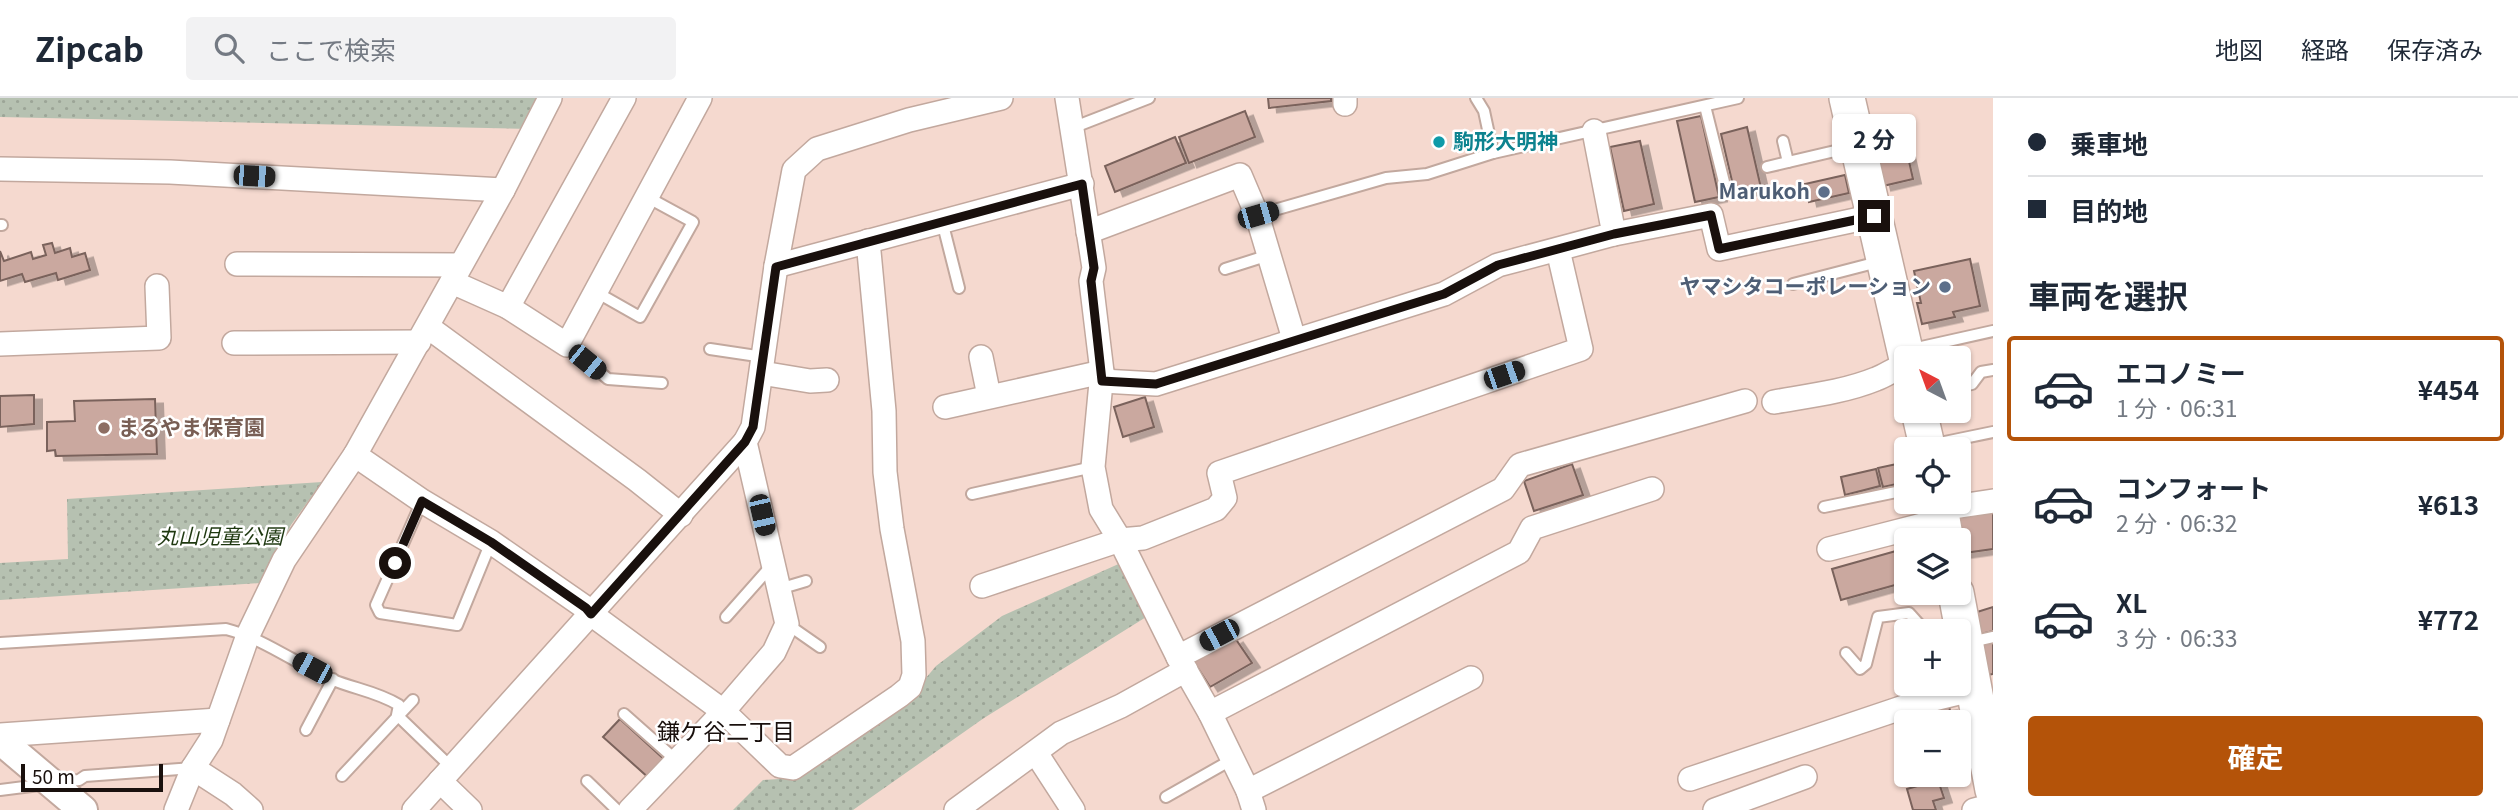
<!DOCTYPE html>
<html lang="ja">
<head>
<meta charset="utf-8">
<style>
	body { margin:0; font-family:Georgia,"Noto Sans JP",serif; background:#f2f2f3; color:#1f2937; height:100vh; display:flex; flex-direction:column; font-size:26px; white-space:nowrap }
	* { box-sizing:border-box; margin:0 }
	p { font-size:23px; color:#747a83 }
	.icon { flex:none; width:38px; height:38px; fill:none; stroke:currentColor; stroke-width:2; stroke-linecap:round; stroke-linejoin:round }
	.map { position:relative; flex:1; overflow:hidden }
	.panel { display:flex; flex-direction:column; background:#fff; width:525px }
	.panel>* { flex:none }
	.guide { display:grid; align-content:center; height:154px; padding:0 35px; background:#fff }
	.needle { width:46px; rotate:319deg }
	.tools { position:absolute; left:1894px; top:248px; display:grid; gap:14px }
	.tools a { display:grid; place-items:center; width:77px; height:77px; border-radius:7px; background:#fff; box-shadow:0 2px 5px #0004; font-size:35px }
	.scale { position:absolute; left:21px; bottom:18px; width:142px; box-sizing:border-box; padding-left:7px; border:4px solid #19100d; border-top:0; font-size:19px; line-height:24px; white-space:nowrap; color:#19100d; -webkit-text-stroke:5px #fff; paint-order:stroke }
	.end { position:absolute; width:32px; height:32px; margin:-16px; border:9px solid #19100d; background:#fff; box-shadow:0 0 0 4px #fff }
	.from { border-radius:50% }
	.bubble { position:absolute; height:49px; border-radius:7px; background:#fff; box-shadow:0 2px 5px #0004; font-size:23px; font-weight:700; line-height:49px; text-align:center }
	.car { position:absolute; width:21px; height:42px; margin:-21px -10px; border-radius:9px; box-shadow:0 0 5px 2px #0007; background:linear-gradient(#222 24%,#8ab4d8 0 40%,#222 0 76%,#8ab4d8 0 86%,#222 0) }
	.guide b { display:flex; align-items:center; gap:24px; height:66px; font-size:26px }
	.guide b+b { border-top:2px solid #e0e1e3 }
	.guide i { width:18px; height:18px; background:#1f2937 }
	ul { padding:0; list-style:none }
	li { display:flex; align-items:center; gap:21px; height:105px; margin:0 14px 10px; padding:0 21px; border:4px solid transparent; border-radius:7px }
	li div { flex:1 }
	li b { display:block; font-size:26px }
	li em { font-style:normal; font-weight:700 }
	li.on { border-color:#b45309 }
	li>.icon { width:63px; height:63px; stroke-width:1.5 }
	h2 { padding:0 35px; font-size:32px; line-height:84px }
	.primary-button { display:flex; gap:14px; margin-top:auto; padding:14px 35px }
	.primary-button a { flex:1; height:80px; border-radius:7px; background:#b45309; color:#fff; font-size:28px; font-weight:700; line-height:80px; text-align:center }
	header { display:flex; align-items:center; gap:42px; box-sizing:border-box; height:98px; padding:0 35px; background:#fff; border-bottom:2px solid #e0e1e3 }
	header strong { font-size:33px }
	nav { display:flex; gap:38px; margin-inline-start:auto; font-size:24px }
	.search { width:490px; height:63px; background:#f2f2f3; display:flex; align-items:center; gap:18px; box-sizing:border-box; padding:0 24px; border-radius:7px; color:#747a83; font-size:26px }
	main { display:flex; flex:1; min-height:0 }
	.map>svg:first-child { display:block }
	.park { fill:url(#park-dots) }
	.building { fill:#caa89f; stroke:#7a625b; stroke-width:2; filter:url(#shadow) }
	.lines { fill:none; stroke-linecap:round; stroke-linejoin:round }
	.service-casing { stroke:#c2a89e; stroke-width:14 }
	.minor-casing { stroke:#c2a89e; stroke-width:26 }
	.tertiary-casing { stroke:#c2a89e; stroke-width:32 }
	.primary-casing { stroke:#c2a89e; stroke-width:38 }
	.service { stroke:#fff; stroke-width:10 }
	.minor { stroke:#fff; stroke-width:23 }
	.tertiary { stroke:#fff; stroke-width:28 }
	.primary { stroke:#fff; stroke-width:35 }
	.route { stroke:#19100d; stroke-width:9 }
	.culture-dot { fill:#0f9aa8; stroke:#fff; stroke-width:2.5 }
	.service-dot { fill:#5c6f8a; stroke:#fff; stroke-width:2.5 }
	.education-dot { fill:#8d6e63; stroke:#fff; stroke-width:2.5 }
	.labels { text-anchor:middle; stroke-width:5; stroke-linejoin:round; paint-order:stroke }
	.culture-label { font-size:21px; font-weight:bold; fill:#0d838f; stroke:#fff; text-anchor:start }
	.service-label { font-size:21px; font-weight:bold; fill:#4e5e75; stroke:#fff; text-anchor:end }
	.education-label { font-size:21px; font-weight:bold; fill:#785e54; stroke:#fff; text-anchor:start }
	.park-label { font-size:21px; font-style:italic; fill:#1e3810; stroke:#fff }
	.neighbourhood-label { font-size:23px; fill:#19100d; stroke:#fff }
</style>
</head>
<body>
<header>
<strong>Zipcab</strong>
<div class="search"><svg class="icon" aria-label="search" viewBox="0 0 24 24"><circle cx="10" cy="10" r="6"/><path d="M15 15l6 6"/></svg>ここで検索</div>
<nav><a>地図</a><a>経路</a><a>保存済み</a></nav>
</header>
<main>
<div class="map">
<svg width="1993" height="712" viewBox="0 0 1993 712">
	<defs>
		<pattern id="park-dots" width="8" height="8" patternUnits="userSpaceOnUse" patternTransform="scale(1.75)"><rect width="8" height="8" fill="#b6c1b1"/><path d="M2 2h.1M6 6h.1" fill="none" stroke="#9ca597" stroke-width="1.8" stroke-linecap="round"/></pattern>
		<filter id="shadow"><feDropShadow dx="8" dy="4.5" stdDeviation="0" flood-color="#0004"/></filter>
	</defs>
	<rect width="100%" height="100%" fill="#f5d9cf"/>
	<!-- park -->
	<g class="park">
		<polygon points="0,0 545,0 530,31 0,19"/>
		<polygon points="322,384 291,427 260,485 0,502 0,465 68,461 67,401"/>
		<polygon points="1123,464 1151,516 984,620 853,712 733,712 763,682 795,680 904,606 936,568 1002,518"/>
	</g>
	<!-- building -->
	<g class="building">
		<polygon points="1268,0 1331,0 1331,3 1269,10"/>
		<polygon points="1245,13 1255,39 1189,65 1179,39"/>
		<polygon points="1701,18 1719,99 1695,104 1677,23"/>
		<polygon points="1747,29 1761,90 1735,96 1721,36"/>
		<polygon points="1894,38 1895,43 1904,41 1913,81 1883,88 1872,43"/>
		<polygon points="1175,39 1186,65 1115,94 1105,68"/>
		<polygon points="1640,43 1654,106 1624,113 1610,49"/>
		<polygon points="1845,77 1849,95 1809,104 1805,86"/>
		<polygon points="52,145 55,155 70,150 72,159 85,155 90,172 58,182 56,175 25,184 22,176 0,183 0,153 4,163 31,154 33,161 46,157 43,147"/>
		<polygon points="1970,161 1980,208 1953,214 1955,219 1922,226 1917,205 1921,205 1914,173"/>
		<polygon points="34,297 34,326 0,329 0,298"/>
		<polygon points="1145,299 1154,329 1123,339 1114,309"/>
		<polygon points="155,301 157,356 56,358 55,352 47,353 47,324 75,323 74,303"/>
		<polygon points="1906,364 1906,384 1883,389 1878,370"/>
		<polygon points="1572,366 1583,397 1534,413 1524,383"/>
		<polygon points="1876,371 1880,388 1845,397 1841,379"/>
		<polygon points="1993,411 1993,451 1964,455 1958,416"/>
		<polygon points="1903,451 1906,462 1906,484 1841,502 1832,471"/>
		<polygon points="1993,509 1993,533 1981,536 1974,515"/>
		<polygon points="1235,540 1252,565 1210,589 1194,564"/>
		<polygon points="1993,544 1993,576 1987,577 1981,547"/>
		<polygon points="1949,608 1952,622 1924,625 1924,612"/>
		<polygon points="620,621 666,663 650,681 603,639"/>
		<polygon points="1938,682 1944,700 1933,703 1936,712 1913,712 1907,691"/>
	</g>
	<g class="lines">
		<!-- service casing -->
		<g class="service-casing">
			<g id="service">
				<polyline points="1476,0 1484,13 1493,55"/>
				<polyline points="1705,8 1724,84"/>
				<polyline points="1072,30 1149,0"/>
				<polyline points="1783,43 1788,64"/>
				<polyline points="1767,69 1852,49"/>
				<polyline points="1257,117 1386,80 1427,76 1493,55 1738,0"/>
				<polyline points="942,123 959,190"/>
				<polyline points="0,127 2,127"/>
				<polyline points="1225,171 1269,157"/>
				<polyline points="1793,186 1878,164"/>
				<polyline points="596,194 640,219 693,124 647,99"/>
				<polyline points="567,247 608,281 662,285"/>
				<polyline points="710,251 764,259"/>
				<polyline points="1908,252 1993,233"/>
				<polyline points="1958,289 1972,286 1981,274 1993,272"/>
				<polyline points="1930,347 1993,334"/>
				<polyline points="972,396 1093,369"/>
				<polyline points="422,403 376,507 380,515 457,527 491,444"/>
				<polyline points="1824,409 1906,392"/>
				<polyline points="779,491 806,483"/>
				<polyline points="726,519 773,466"/>
				<polyline points="787,526 820,549"/>
				<polyline points="1971,544 1993,539"/>
				<path d="M0 545 226 531C265 541 296 566 333 582 355 591 378 594 399 607L397 617 451 669"/>
				<polyline points="1846,555 1860,571 1866,566 1878,519 1909,515 1926,534"/>
				<polyline points="624,616 677,663"/>
				<polyline points="306,632 333,581"/>
				<polyline points="342,678 413,602"/>
				<polyline points="587,683 617,712"/>
				<polyline points="0,692 79,682 85,678 193,670"/>
				<polyline points="1166,699 1233,661"/>
			</g>
		</g>
		<!-- minor casing -->
		<g class="minor-casing">
			<g id="minor">
				<polyline points="1067,0 1094,170 1091,183 1102,274 1093,369 1101,411 1120,442 1178,559 1210,615 1248,693 1254,712"/>
				<polyline points="1345,6 1345,0"/>
				<polyline points="0,71 170,74 503,92"/>
				<polyline points="1088,134 1240,77 1257,117 1294,241"/>
				<polyline points="1614,136 1711,117 1719,151 1874,118"/>
				<polyline points="237,166 460,167"/>
				<polyline points="776,168 1082,86"/>
				<polyline points="452,184 508,209 567,247 700,0"/>
				<polyline points="508,209 624,0"/>
				<polyline points="428,229 637,382 681,417"/>
				<polyline points="234,245 419,244"/>
				<polyline points="0,246 159,240 157,188"/>
				<polyline points="981,259 989,298"/>
				<polyline points="762,275 810,283 827,282"/>
				<polyline points="1102,283 1156,286 1444,196 1498,167 1614,136 1594,33"/>
				<path d="M1774 304C1808 298 1844 294 1876 281 1887 277 1895 270 1906 267"/>
				<polyline points="945,309 1102,274"/>
				<polyline points="355,357 422,403 491,444 586,510 591,516 723,613 780,668 793,670 899,598 910,589 914,577 913,543 892,431 885,374 884,313 868,143"/>
				<polyline points="1940,411 1993,403"/>
				<polyline points="1829,451 1942,422"/>
				<polyline points="982,488 1120,442 1143,440 1216,411 1225,400 1219,375 1581,251 1558,152"/>
				<polyline points="1178,559 1503,391 1520,367 1745,303"/>
				<polyline points="1210,615 1519,454 1532,430 1652,391"/>
				<polyline points="0,637 218,622"/>
				<polyline points="1036,655 1073,712"/>
				<polyline points="193,670 233,696 251,712"/>
				<polyline points="1690,681 1913,606 1975,591"/>
				<polyline points="440,683 470,712"/>
				<polyline points="1248,693 1471,580"/>
				<polyline points="176,712 193,670 211,642 248,537 284,462 355,357 503,92 550,0"/>
				<polyline points="414,712 745,344"/>
				<polyline points="630,712 713,625 774,554 787,526 745,344 753,329 776,168 794,72 817,51 909,22 1001,0"/>
				<polyline points="956,712 1061,635 1121,608 1186,572"/>
				<polyline points="1715,712 1805,679"/>
				<polyline points="1974,712 1993,707"/>
			</g>
		</g>
		<!-- tertiary casing -->
		<g class="tertiary-casing">
			<polyline id="tertiary" points="0,642 83,712"/>
		</g>
		<!-- primary casing -->
		<g class="primary-casing">
			<g id="primary">
				<polyline points="1847,0 1907,261"/>
				<polyline points="1919,313 1928,352"/>
				<polyline points="1939,404 1946,443"/>
				<polyline points="1956,495 1993,692"/>
			</g>
		</g>
		<!-- service -->
		<use href="#service" class="service"/>
		<!-- minor -->
		<use href="#minor" class="minor"/>
		<!-- tertiary -->
		<use href="#tertiary" class="tertiary"/>
		<!-- primary -->
		<use href="#primary" class="primary"/>
	</g>
	<g class="lines">
		<!-- route -->
		<polyline class="route" points="395,465 422,403 491,444 586,510 591,516 745,344 753,329 776,169 1082,86 1094,170 1091,183 1102,283 1156,286 1444,196 1498,167 1614,136 1711,117 1719,151 1874,118"/>
	</g>
	<!-- markers -->
	<circle class="culture-dot" cx="1439" cy="44" r="7"/>
	<g class="service-dot">
		<circle cx="1824" cy="94" r="7"/>
		<circle cx="1945" cy="189" r="7"/>
	</g>
	<circle class="education-dot" cx="104" cy="330" r="7"/>
	<g class="labels">
		<!-- culture labels -->
		<g class="culture-label">
			<text x="1453" y="51">駒形大明神</text>
		</g>
		<!-- service labels -->
		<g class="service-label">
			<text x="1810" y="101">Marukoh</text>
			<text x="1931" y="196">ヤマシタコーポレーション</text>
		</g>
		<!-- education labels -->
		<g class="education-label">
			<text x="118" y="337">まるやま保育園</text>
		</g>
		<!-- park labels -->
		<g class="park-label">
			<text x="220" y="446">丸山児童公園</text>
		</g>
		<!-- neighbourhood labels -->
		<g class="neighbourhood-label">
			<text x="726" y="642">鎌ケ谷二丁目</text>
		</g>
	</g>
</svg>
<div class="tools">
<a><svg class="needle" viewBox="-14 -14 28 28"><path d="M0-13l5 13h-10z" fill="#e53935"/><path d="M0 13l5-13h-10z" fill="#747a83"/></svg></a>
<a><svg class="icon" aria-label="locate" viewBox="0 0 24 24"><circle cx="12" cy="12" r="6"/><path d="M12 2v4M12 18v4M2 12h4M18 12h4"/></svg></a>
<a><svg class="icon" aria-label="layers" viewBox="0 0 24 24"><path d="M12 4l9 5-9 5-9-5zM3 14l9 5 9-5"/></svg></a>
<a>+</a>
<a>−</a>
</div>
<div class="scale">50 m</div>
<i class="end from" style="left:395px;top:465px"></i>
<i class="end" style="left:1874px;top:118px"></i>
<div class="bubble" style="left:1832px;top:16px;width:84px">2 分</div>
<i class="car" style="left:254px;top:78px;rotate:93deg"></i>
<i class="car" style="left:1258px;top:117px;rotate:74deg"></i>
<i class="car" style="left:587px;top:264px;rotate:129deg"></i>
<i class="car" style="left:1504px;top:277px;rotate:71deg"></i>
<i class="car" style="left:762px;top:417px;rotate:167deg"></i>
<i class="car" style="left:1219px;top:537px;rotate:242deg"></i>
<i class="car" style="left:312px;top:570px;rotate:298deg"></i>
</div>
<section class="panel">
<div class="guide">
<b><i class="from"></i>乗車地</b>
<b><i></i>目的地</b>
</div>
<h2>車両を選択</h2>
<ul>
<li class="on"><svg class="icon" aria-label="car" viewBox="0 0 24 24"><path d="M5 17H2v-5l4-1 3-4h7l3 4 3 1v5h-3M9 17h6M6 11h13"/><circle cx="7" cy="17" r="2"/><circle cx="17" cy="17" r="2"/></svg><div><b>エコノミー</b><p>1 分 · 06:31</p></div><em>¥454</em></li>
<li><svg class="icon" aria-label="car" viewBox="0 0 24 24"><path d="M5 17H2v-5l4-1 3-4h7l3 4 3 1v5h-3M9 17h6M6 11h13"/><circle cx="7" cy="17" r="2"/><circle cx="17" cy="17" r="2"/></svg><div><b>コンフォート</b><p>2 分 · 06:32</p></div><em>¥613</em></li>
<li><svg class="icon" aria-label="car" viewBox="0 0 24 24"><path d="M5 17H2v-5l4-1 3-4h7l3 4 3 1v5h-3M9 17h6M6 11h13"/><circle cx="7" cy="17" r="2"/><circle cx="17" cy="17" r="2"/></svg><div><b>XL</b><p>3 分 · 06:33</p></div><em>¥772</em></li>
</ul>
<div class="primary-button"><a>確定</a></div>
</section>
</main>
</body>
</html>
